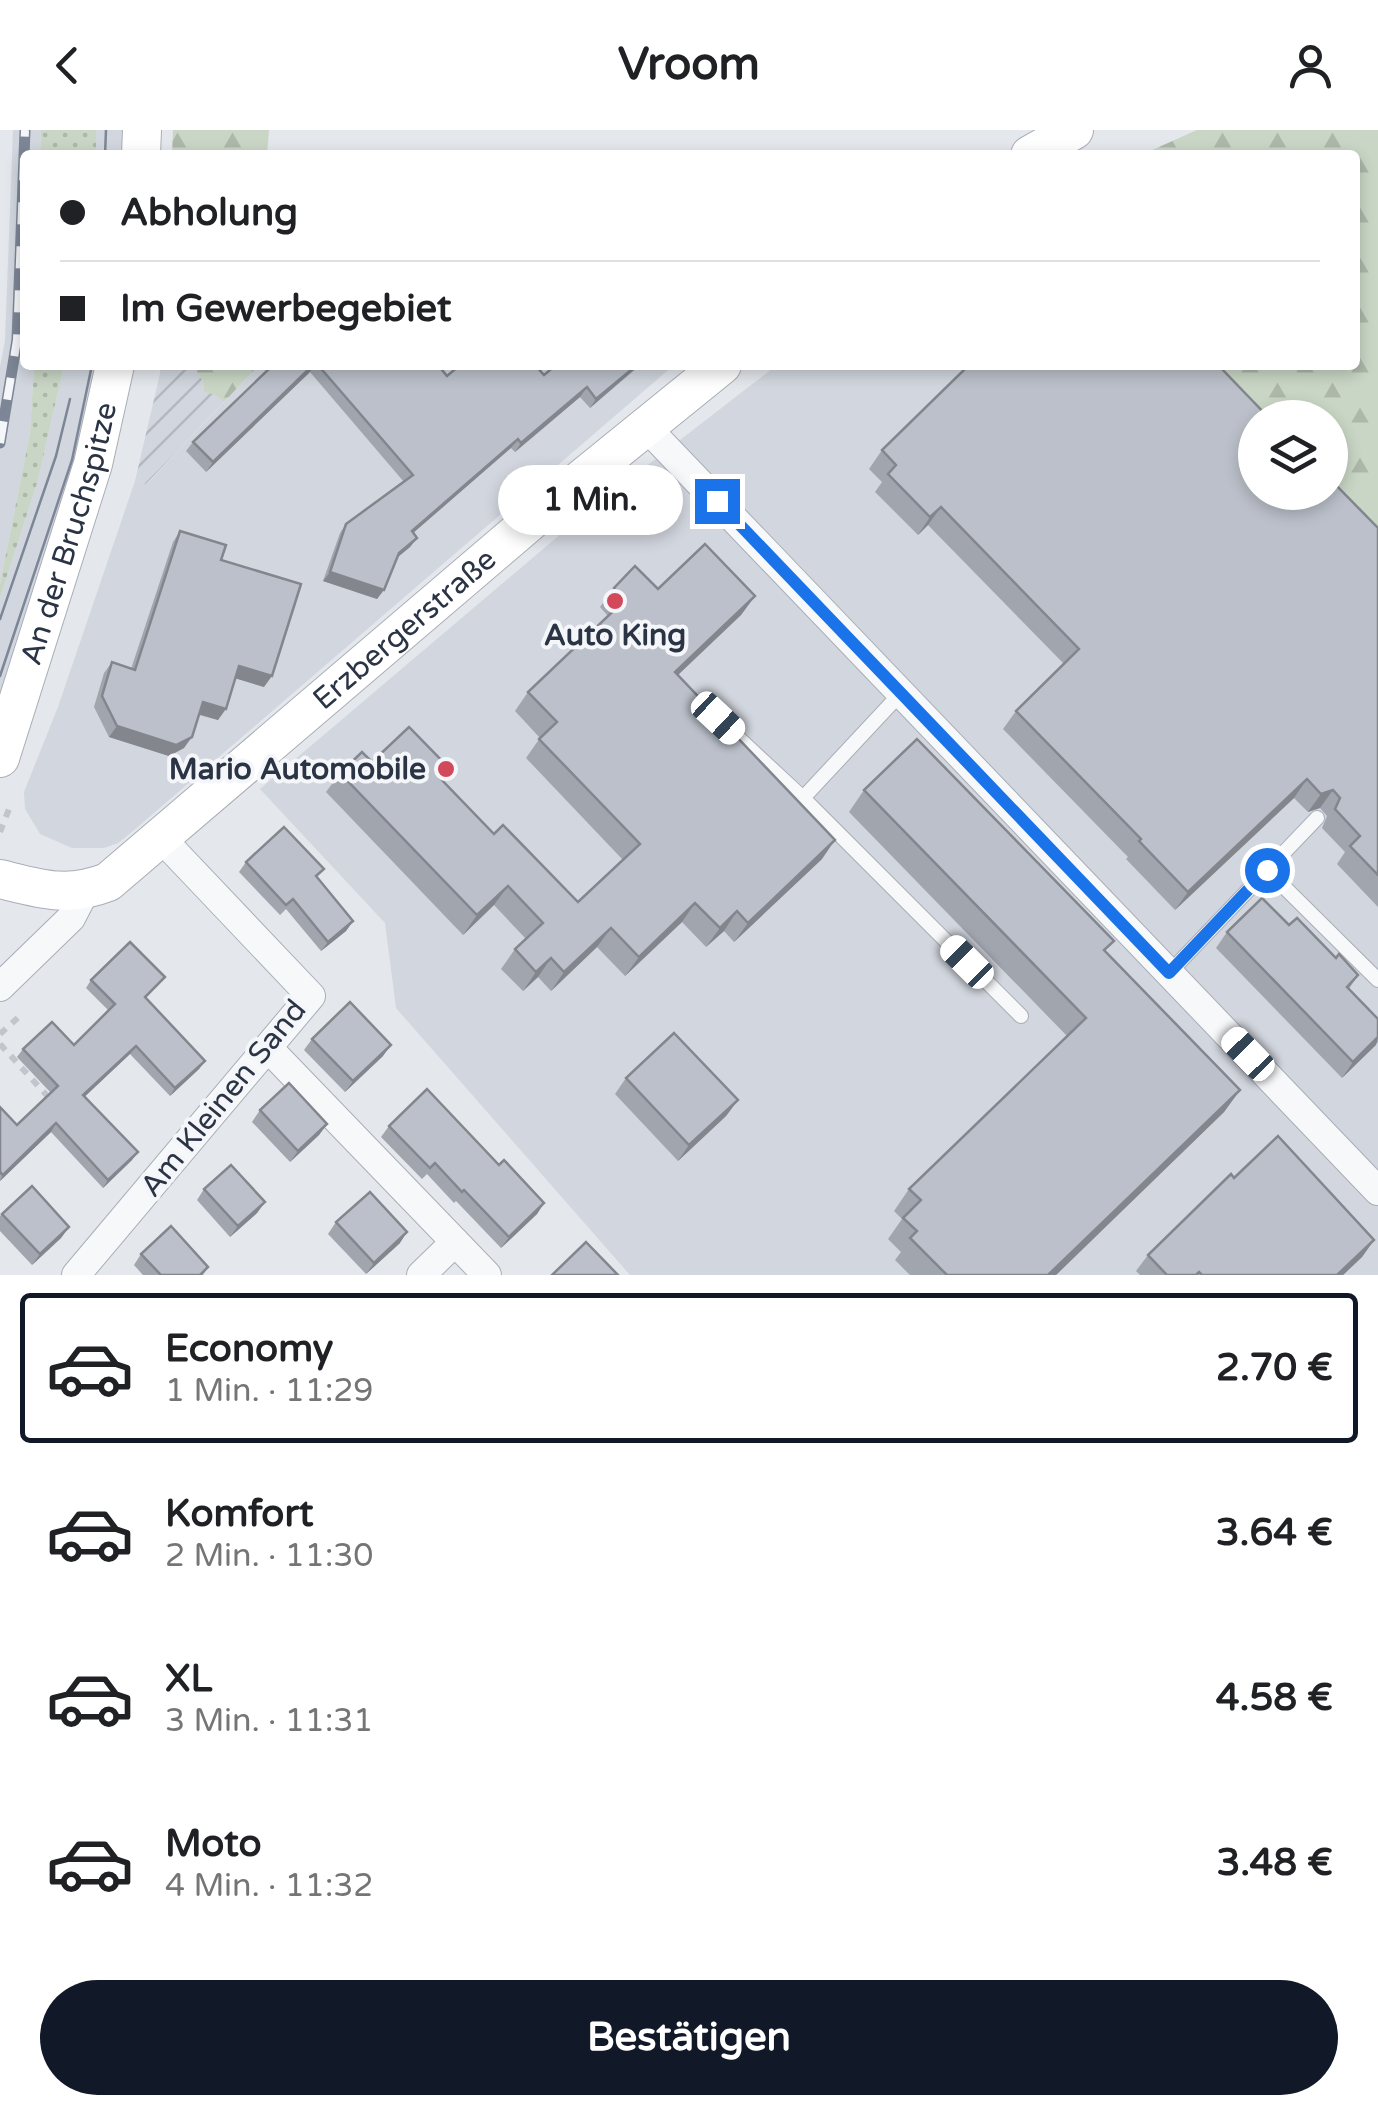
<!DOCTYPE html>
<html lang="de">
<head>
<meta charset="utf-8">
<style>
	body { margin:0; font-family:"Varela Round",sans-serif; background:#f2f2f2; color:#202124; height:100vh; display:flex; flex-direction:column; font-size:38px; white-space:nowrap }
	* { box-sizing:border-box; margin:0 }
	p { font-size:32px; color:#757577 }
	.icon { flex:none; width:55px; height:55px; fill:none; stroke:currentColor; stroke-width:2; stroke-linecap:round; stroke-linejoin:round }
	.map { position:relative; height:1145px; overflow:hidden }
	.drawer { display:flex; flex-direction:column; background:#fff; flex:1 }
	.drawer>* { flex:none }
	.banner { position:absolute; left:20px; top:20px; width:1340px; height:220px; border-radius:10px; box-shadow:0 5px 15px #0003; display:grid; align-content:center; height:220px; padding:0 40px; background:#fff }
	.tools { position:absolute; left:1238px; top:270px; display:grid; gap:20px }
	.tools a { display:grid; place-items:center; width:110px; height:110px; border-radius:50%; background:#fff; box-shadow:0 5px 15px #0003; font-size:50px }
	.end { position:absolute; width:45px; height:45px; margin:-22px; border:12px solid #1a73e8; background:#fff; box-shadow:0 0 0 5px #fff }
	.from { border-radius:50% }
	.bubble { position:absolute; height:70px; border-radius:35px; background:#fff; box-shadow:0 5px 15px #0003; font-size:32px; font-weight:700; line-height:70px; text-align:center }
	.car { position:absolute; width:30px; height:60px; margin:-30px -15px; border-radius:12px; box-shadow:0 0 8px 2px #0007; background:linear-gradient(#fff 24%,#345 0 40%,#fff 0 76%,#345 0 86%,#fff 0) }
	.banner b { display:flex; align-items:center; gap:35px; height:95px; font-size:38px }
	.banner b+b { border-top:2px solid #e0e0e0 }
	.banner i { width:25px; height:25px; background:#202124 }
	ul { padding:18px 0 0; list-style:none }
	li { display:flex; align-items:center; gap:30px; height:150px; margin:0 20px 15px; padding:0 20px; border:5px solid transparent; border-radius:10px }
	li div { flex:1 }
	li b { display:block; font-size:38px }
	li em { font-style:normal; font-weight:700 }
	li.active { border-color:#111827 }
	li>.icon { width:90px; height:90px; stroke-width:1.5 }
	.cta { display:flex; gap:20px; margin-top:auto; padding:20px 40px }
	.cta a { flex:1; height:115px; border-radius:60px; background:#111827; color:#fff; font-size:40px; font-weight:700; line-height:115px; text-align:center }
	header { display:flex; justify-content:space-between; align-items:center; height:130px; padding:0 40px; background:#fff; font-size:45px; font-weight:700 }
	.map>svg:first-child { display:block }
	.built { fill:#d2d6de }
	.industrial { fill:url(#industrial-furrows) }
	.grass { fill:url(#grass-dots) }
	.forest { fill:url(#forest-firs) }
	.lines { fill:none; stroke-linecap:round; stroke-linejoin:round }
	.service-casing { stroke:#a9aeb7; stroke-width:16 }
	.minor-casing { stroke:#a9aeb7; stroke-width:30 }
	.secondary-casing { stroke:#a9aeb7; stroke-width:40 }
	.path { stroke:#c2c5cb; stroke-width:6; stroke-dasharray:8 8; stroke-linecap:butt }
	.service { stroke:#f7f8fa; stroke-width:14 }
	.minor { stroke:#f7f8fa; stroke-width:28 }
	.secondary { stroke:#fff; stroke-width:38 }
	.tram { stroke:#7d8696; stroke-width:2.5 }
	.rail-casing { stroke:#7d8696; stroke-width:11 }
	.rail { stroke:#f4f6f9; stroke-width:8; stroke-dasharray:22; stroke-linecap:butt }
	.wall { fill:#a1a5ae }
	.shaded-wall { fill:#83868d }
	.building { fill:#bbc0ca; stroke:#83868d; stroke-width:2.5 }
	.route { stroke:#1a73e8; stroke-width:12 }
	.poi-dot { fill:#d1495b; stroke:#f4f6f9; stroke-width:4 }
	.labels { text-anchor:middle; stroke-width:8; stroke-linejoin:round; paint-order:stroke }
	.street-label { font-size:30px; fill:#2b3445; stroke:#f4f6f9 }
	.poi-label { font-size:30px; font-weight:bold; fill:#2b3445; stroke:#f4f6f9 }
</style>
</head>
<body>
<header><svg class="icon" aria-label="back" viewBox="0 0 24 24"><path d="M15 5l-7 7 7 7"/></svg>Vroom<svg class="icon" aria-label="person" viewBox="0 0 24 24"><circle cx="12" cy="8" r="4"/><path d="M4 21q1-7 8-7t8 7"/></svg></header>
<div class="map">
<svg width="1378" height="1145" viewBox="0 0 1378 1145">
	<defs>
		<pattern id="industrial-furrows" width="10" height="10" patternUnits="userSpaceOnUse" patternTransform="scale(2.5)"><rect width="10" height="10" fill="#d2d6de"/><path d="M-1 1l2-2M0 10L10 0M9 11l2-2" fill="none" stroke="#b4b8c0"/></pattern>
		<pattern id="grass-dots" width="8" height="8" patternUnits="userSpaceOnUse" patternTransform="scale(2.5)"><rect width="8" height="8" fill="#c9d6c5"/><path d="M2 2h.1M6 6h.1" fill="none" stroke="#adb8ab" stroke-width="1.8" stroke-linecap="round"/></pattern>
		<pattern id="forest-firs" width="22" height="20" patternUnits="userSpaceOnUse" patternTransform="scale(2.5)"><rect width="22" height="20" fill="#c9d6c5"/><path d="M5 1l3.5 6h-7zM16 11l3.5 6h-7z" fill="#adb8ab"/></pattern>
	</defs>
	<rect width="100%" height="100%" fill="#e4e7ec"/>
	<!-- built -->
	<g class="built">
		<polygon points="13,0 41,0 40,25 25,25 25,235 34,235 30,303 0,454 0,237 5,210"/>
		<rect x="96" y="0" width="30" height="25"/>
		<polygon points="64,235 100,235 70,357 0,571 0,468 38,350"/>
		<polygon points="259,235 674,235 133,701 118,713 104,718 72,718 40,704 25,679 24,662 58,577 135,351 147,354"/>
		<polygon points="777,235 1216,235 1255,288 1255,362 1330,362 1378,401 1378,1145 630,1145 396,878 385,793 260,659 582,386"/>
	</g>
	<!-- industrial -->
	<polygon class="industrial" points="162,235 192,235 203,251 204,262 216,264 224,272 146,354 135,351"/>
	<!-- grass -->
	<g class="grass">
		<polygon points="41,0 96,0 96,25 40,25"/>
		<polygon points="34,235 64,235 38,350 0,468 0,454 30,303"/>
	</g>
	<!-- forest -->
	<g class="forest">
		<polygon points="173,0 269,0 267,25 172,25"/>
		<polygon points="1197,0 1378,0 1378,401 1330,352 1330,288 1267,287 1216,235 1355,235 1355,25 1141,25"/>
		<polygon points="192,235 259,235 224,272 216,265 204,262 203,251"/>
	</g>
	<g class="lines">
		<!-- service casing -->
		<g class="service-casing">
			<g id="service">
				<polyline points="901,563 803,668 1021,886"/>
				<polyline points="719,590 803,668"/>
				<polyline points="1267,740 1378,850"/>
				<polyline points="1169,843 1317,688"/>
			</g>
		</g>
		<!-- minor casing -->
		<g class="minor-casing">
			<g id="minor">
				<polyline points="645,296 1378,1061"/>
				<polyline points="0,857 71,788 85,761"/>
				<polyline points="269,919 487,1145"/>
				<polyline points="76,1145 311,866 161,708"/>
				<polyline points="421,1145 455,1112"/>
			</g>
		</g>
		<!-- secondary casing -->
		<g class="secondary-casing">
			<g id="secondary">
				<polyline points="141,25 142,0"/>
				<polyline points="1030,25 1074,0"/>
				<path id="s1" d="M0 628 93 334 115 235"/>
				<path id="s2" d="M0 749C41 759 67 768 108 752L553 372 722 235"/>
			</g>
		</g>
		<!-- path -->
		<g class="path">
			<polyline points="0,702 9,679"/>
			<polyline points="0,904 22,884"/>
			<polyline points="0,914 50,969"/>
		</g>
		<!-- service -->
		<use href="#service" class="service"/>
		<!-- minor -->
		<use href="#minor" class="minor"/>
		<!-- secondary -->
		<use href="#secondary" class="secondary"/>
		<!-- tram -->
		<g class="tram">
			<polyline points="105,25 106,0"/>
			<polyline points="0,489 56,326 70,269"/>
			<polyline points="0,546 72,330 92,235"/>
		</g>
		<!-- rail casing -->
		<g class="rail-casing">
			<polyline id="rail" points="0,313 17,210 25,0"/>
		</g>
		<!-- rail -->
		<use href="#rail" class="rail"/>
	</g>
	<!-- wall -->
	<g class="wall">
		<polygon points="273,235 438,235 447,246 544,245 637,238 590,278 580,267 515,322 511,318 413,403 417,408 410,417 396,428 377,469 323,451 340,403 346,394 404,352 310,242 206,342 186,321 193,312"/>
		<polygon points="882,320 1378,398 1378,777 1337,734 1345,722 1322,698 1327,686 1320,678 1308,682 1294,668 1175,780 1126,729 1128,727 1003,599 1016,581 1064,534 928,395 918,405 875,362 882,352 869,339"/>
		<polygon points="180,401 221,430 264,557 235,548 218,590 199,585 184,618 169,626 109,607 94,577 104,543 112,532 131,539 173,412"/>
		<polygon points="614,458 658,459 755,466 741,485 678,545 822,729 734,812 724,801 706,817 682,792 625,846 597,817 551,861 538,847 523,861 501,839 515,819 526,809 494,775 463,805 326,662 340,643 372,632 442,650 494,704 578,772 623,730 526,628 540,608 515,581 528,562 608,486 600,477"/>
		<polygon points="864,660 1106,822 1240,960 1224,982 1056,1145 910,1145 895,1130 901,1122 888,1109 902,1089 894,1081 909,1059 1067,906 849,682"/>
		<polygon points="246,732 318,748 353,791 346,801 321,821 286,779 280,785 239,742"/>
		<polygon points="1289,795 1358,845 1349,859 1378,889 1378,912 1342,948 1216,818 1227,802"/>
		<polygon points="165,847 146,868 205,931 199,939 170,966 130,924 85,966 132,1030 103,1058 51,1002 0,1051 0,977 17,995 51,963 17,927 23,919 74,915 108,880 86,858 91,850"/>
		<polygon points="312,909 383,926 345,962 304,920"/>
		<polygon points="626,948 738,970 726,986 678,1031 615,964"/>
		<polygon points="260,980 327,994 319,1005 290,1032 252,992"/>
		<polygon points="389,996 499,1035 544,1073 537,1084 501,1118 456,1071 454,1073 427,1044 422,1049 381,1007"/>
		<polygon points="1234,1048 1374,1110 1362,1127 1343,1145 1140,1145 1136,1141 1148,1125"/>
		<polygon points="204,1059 265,1072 257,1083 230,1107 197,1070"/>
		<polygon points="2,1084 69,1097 61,1108 32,1135 0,1101 0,1086"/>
		<polygon points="336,1092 400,1113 366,1144 328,1104"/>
		<polygon points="141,1124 208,1137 203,1145 143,1145 134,1135"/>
	</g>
	<!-- shaded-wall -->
	<g class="shaded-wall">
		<polygon points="314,235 310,242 206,342 213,332"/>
		<polygon points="637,235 639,235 590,278 596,269"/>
		<polygon points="587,257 580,267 515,322 521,313"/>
		<polygon points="518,309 511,318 405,410 412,401"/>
		<polygon points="941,377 928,395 918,405 930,387"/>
		<polygon points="417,408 410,417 392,432 399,423"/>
		<polygon points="330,442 384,460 377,469 323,451"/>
		<polygon points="755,466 741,485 661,561 675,542"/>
		<polygon points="239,536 272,546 264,557 231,547"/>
		<polygon points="203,572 226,579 218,590 195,583"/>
		<polygon points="117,596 192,607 184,618 169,626 109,607"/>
		<polygon points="1307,649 1294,668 1175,780 1188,762"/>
		<polygon points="1333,660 1320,678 1308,682 1321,664"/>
		<polygon points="835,710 822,729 734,812 748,793"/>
		<polygon points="508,756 494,775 463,805 477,785"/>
		<polygon points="695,773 682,792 625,846 639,827"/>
		<polygon points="737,781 724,801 706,817 720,798"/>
		<polygon points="353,791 346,801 321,821 328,812"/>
		<polygon points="611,798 597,817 551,861 564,842"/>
		<polygon points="551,828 538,847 523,861 536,842"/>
		<polygon points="1378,907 1376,915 1342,948 1353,932"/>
		<polygon points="391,915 383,926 345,962 353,951"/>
		<polygon points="136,916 130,924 78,973 83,965"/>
		<polygon points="205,931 199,939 170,966 175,958"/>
		<polygon points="1240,960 1224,982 1056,1145 1048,1145"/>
		<polygon points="738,970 726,986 678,1031 689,1015"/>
		<polygon points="56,993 51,1002 0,1051 3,1045"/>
		<polygon points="327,994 319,1005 290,1032 298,1021"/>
		<polygon points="138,1022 132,1030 103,1058 108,1050"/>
		<polygon points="265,1072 257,1083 230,1107 238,1096"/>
		<polygon points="544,1073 537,1084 501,1118 509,1107"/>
		<polygon points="69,1097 61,1108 32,1135 40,1124"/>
		<polygon points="407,1102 400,1113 366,1144 374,1133"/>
		<polygon points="1374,1110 1362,1127 1343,1145 1337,1145"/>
	</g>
	<!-- building -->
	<g class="building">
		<polygon points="273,235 313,235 213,332 193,312"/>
		<polygon points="318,235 438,235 447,246 460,235 535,235 544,245 556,235 637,235 596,269 587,257 521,313 518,309 412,401 417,408 399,423 384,460 330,442 346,394 413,345"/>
		<polygon points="969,235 1218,235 1269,288 1255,288 1255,362 1330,362 1330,349 1378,398 1378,745 1350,716 1360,706 1335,679 1340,668 1333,660 1321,664 1307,649 1188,762 1139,711 1141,709 1016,581 1079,519 941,377 930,387 888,344 896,335 882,320"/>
		<polygon points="180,401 226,415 221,430 301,454 272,546 239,536 226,579 203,572 192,607 176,615 117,596 102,566 112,532 135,540"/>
		<polygon points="705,414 755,466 675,542 835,710 748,793 737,781 720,798 695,773 639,827 611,798 564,842 551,828 536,842 515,819 543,793 508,756 477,785 340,643 362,622 372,632 409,597 450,639 440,648 494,704 503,695 578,772 640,714 539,609 557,592 528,562 625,470 614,458 635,436 658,459"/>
		<polygon points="917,609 1114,811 1104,820 1240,960 1048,1145 947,1145 910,1108 917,1101 903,1088 921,1070 909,1059 1086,888 864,660"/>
		<polygon points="284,697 324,739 316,746 353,791 328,812 293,769 286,775 246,732"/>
		<polygon points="1262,768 1289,795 1297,788 1336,828 1339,824 1358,845 1347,857 1378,889 1378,907 1353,932 1227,802"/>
		<polygon points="130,812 165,847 145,867 205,931 175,958 136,916 83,965 138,1022 108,1050 56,993 3,1045 0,1042 0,977 17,995 58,956 23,919 52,892 74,915 115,874 91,850"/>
		<polygon points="350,872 391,915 353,951 312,909"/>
		<polygon points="674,903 738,970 689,1015 626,948"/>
		<polygon points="289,953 327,994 298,1021 260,980"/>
		<polygon points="427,959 499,1035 504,1030 544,1073 509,1107 464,1060 462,1062 435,1033 430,1038 389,996"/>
		<polygon points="1278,1006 1374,1110 1337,1145 1202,1145 1199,1142 1196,1145 1167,1145 1148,1125 1231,1044 1234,1048"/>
		<polygon points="231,1035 265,1072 238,1096 204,1059"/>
		<polygon points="32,1056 69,1097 40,1124 2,1084"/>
		<polygon points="370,1062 407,1102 374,1133 336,1092"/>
		<polygon points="171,1096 208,1137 200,1145 161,1145 141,1124"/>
		<polygon points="586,1112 618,1145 552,1145"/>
	</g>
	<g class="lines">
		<!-- route -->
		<polyline class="route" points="717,371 1169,843 1267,740"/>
	</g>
	<!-- markers -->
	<g class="poi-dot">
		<circle cx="615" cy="471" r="10"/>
		<circle cx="446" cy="639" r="10"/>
	</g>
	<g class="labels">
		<!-- street labels -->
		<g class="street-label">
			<text dy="10" stroke="none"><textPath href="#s1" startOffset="235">An der Bruchspitze</textPath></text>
			<text dy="10" stroke="none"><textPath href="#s2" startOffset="500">Erzbergerstraße</textPath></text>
			<text transform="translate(223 968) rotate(-51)" y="10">Am Kleinen Sand</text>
		</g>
		<!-- poi labels -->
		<g class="poi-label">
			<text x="615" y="515">Auto King</text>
			<text x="426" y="649" text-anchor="end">Mario Automobile</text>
		</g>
	</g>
</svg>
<div class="tools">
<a><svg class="icon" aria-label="layers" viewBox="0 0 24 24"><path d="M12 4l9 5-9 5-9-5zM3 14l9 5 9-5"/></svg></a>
</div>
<i class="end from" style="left:1267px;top:740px"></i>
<i class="end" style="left:717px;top:371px"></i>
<div class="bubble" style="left:498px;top:335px;width:185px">1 Min.</div>
<i class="car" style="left:718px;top:588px;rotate:133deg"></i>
<i class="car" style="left:967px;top:832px;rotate:315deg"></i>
<i class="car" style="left:1248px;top:924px;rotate:316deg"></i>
<div class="banner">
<b><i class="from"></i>Abholung</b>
<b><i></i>Im Gewerbegebiet</b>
</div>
</div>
<section class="drawer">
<ul>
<li class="active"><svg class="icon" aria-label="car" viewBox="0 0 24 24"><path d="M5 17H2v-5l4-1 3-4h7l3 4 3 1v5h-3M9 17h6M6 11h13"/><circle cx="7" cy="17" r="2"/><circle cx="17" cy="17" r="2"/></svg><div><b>Economy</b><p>1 Min. · 11:29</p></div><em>2.70 €</em></li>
<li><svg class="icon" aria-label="car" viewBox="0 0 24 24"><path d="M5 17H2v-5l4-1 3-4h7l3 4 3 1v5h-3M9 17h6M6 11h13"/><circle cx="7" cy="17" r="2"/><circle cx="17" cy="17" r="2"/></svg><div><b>Komfort</b><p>2 Min. · 11:30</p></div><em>3.64 €</em></li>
<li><svg class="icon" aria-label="car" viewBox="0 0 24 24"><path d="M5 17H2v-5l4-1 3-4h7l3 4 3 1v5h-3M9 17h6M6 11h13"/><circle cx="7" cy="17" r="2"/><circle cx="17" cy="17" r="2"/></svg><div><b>XL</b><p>3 Min. · 11:31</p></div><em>4.58 €</em></li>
<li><svg class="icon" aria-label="car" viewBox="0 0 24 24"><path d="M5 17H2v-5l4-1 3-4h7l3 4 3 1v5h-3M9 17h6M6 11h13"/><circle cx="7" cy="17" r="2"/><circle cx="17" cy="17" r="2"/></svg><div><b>Moto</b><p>4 Min. · 11:32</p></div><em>3.48 €</em></li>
</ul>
<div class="cta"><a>Bestätigen</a></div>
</section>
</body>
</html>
